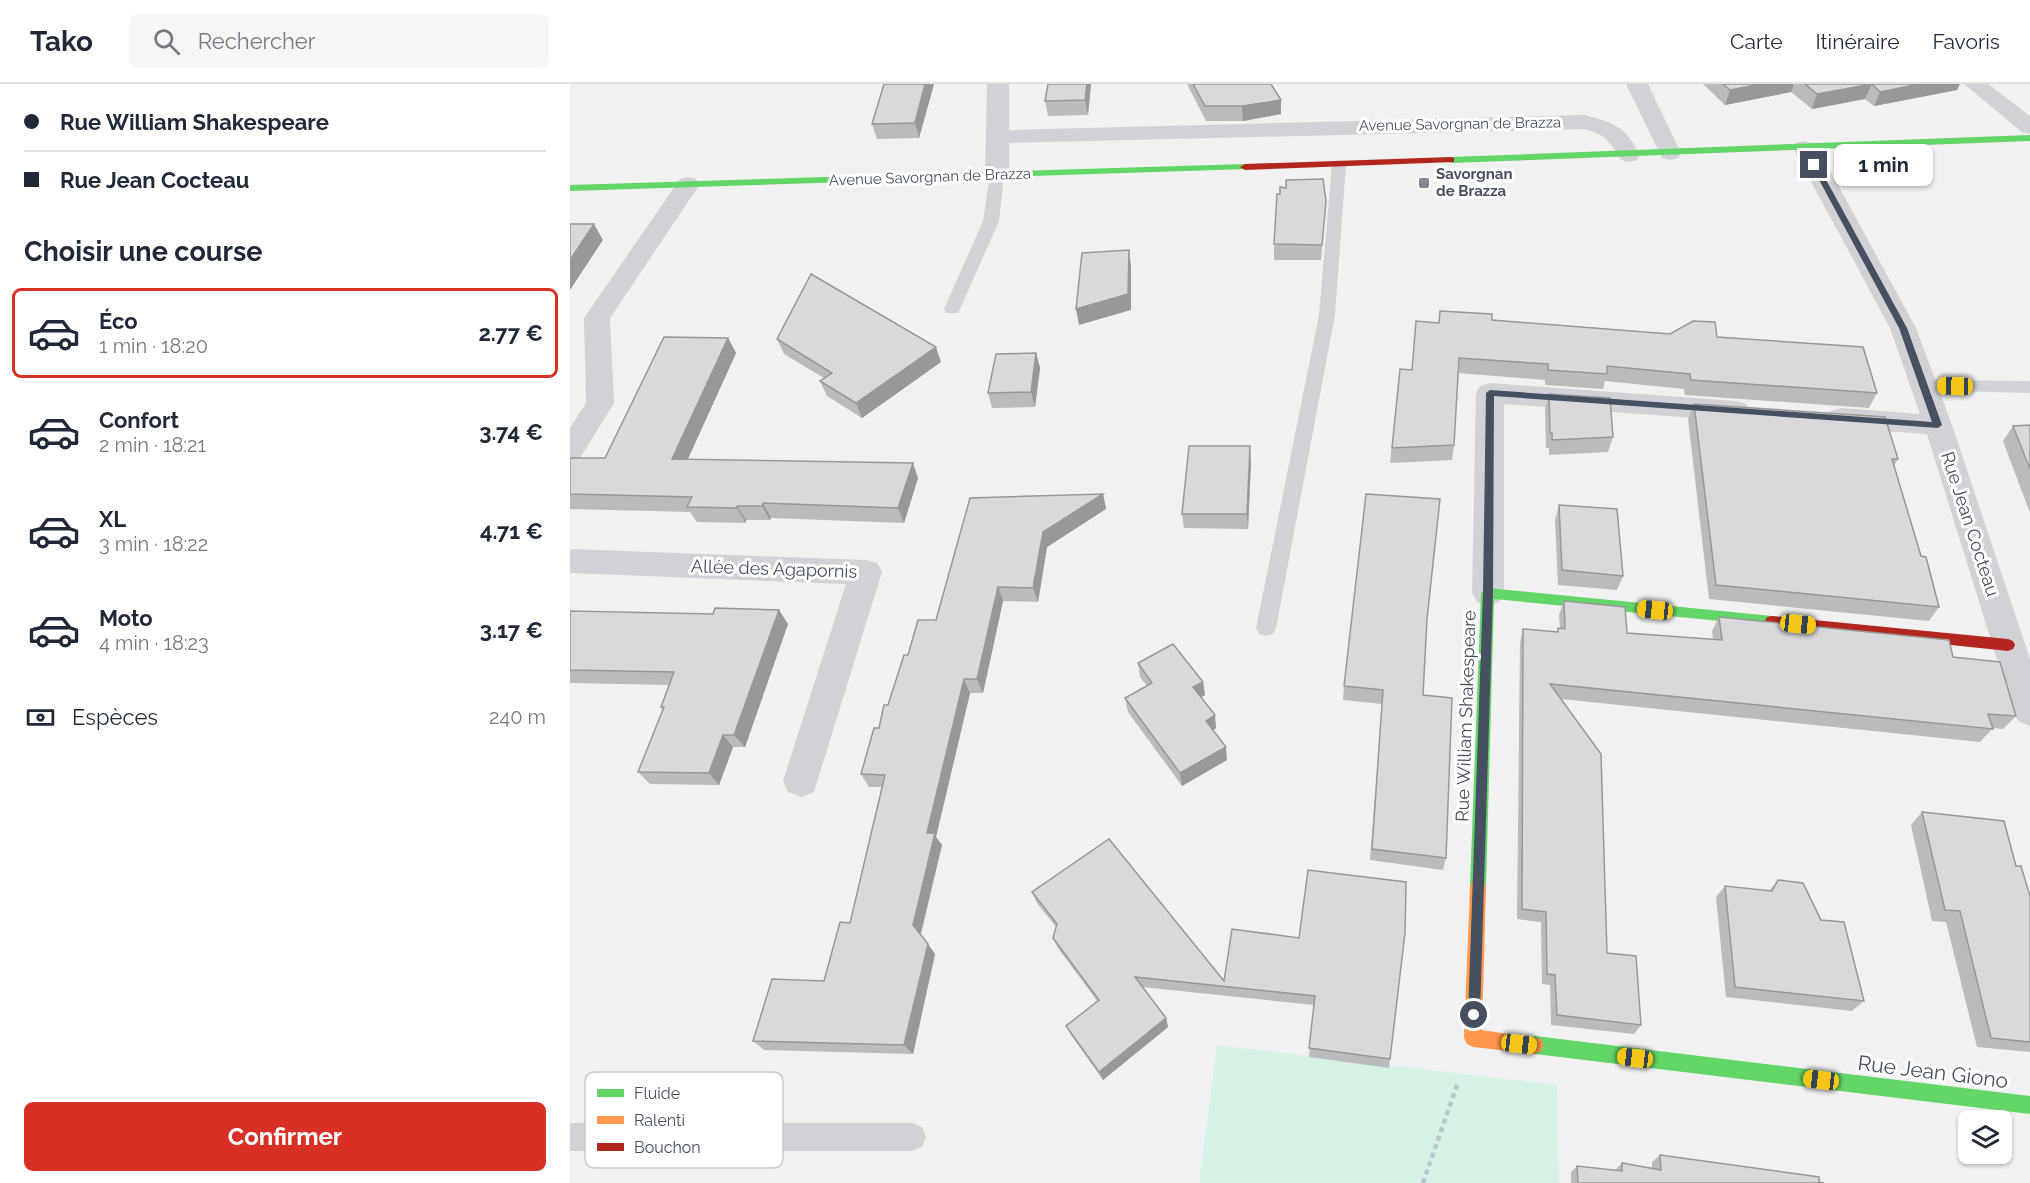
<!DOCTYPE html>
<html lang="fr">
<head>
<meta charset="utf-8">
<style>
	body { margin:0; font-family:Raleway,sans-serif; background:#f6f6f7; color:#1f2937; height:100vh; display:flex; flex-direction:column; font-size:22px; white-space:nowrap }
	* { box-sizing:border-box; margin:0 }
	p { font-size:20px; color:#747a83 }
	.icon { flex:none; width:33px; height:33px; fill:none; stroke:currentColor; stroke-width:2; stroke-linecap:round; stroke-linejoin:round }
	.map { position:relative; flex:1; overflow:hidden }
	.details { display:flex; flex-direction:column; background:#fff; width:570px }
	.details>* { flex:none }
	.banner { display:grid; align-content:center; height:132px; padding:0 24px; background:#fff }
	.tools { position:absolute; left:1388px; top:1026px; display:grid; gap:12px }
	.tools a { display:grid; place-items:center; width:54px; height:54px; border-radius:9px; background:#fff; box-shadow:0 2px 4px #0004; font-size:30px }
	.end { position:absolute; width:27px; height:27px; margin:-14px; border:8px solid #465060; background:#fff; box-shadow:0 0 0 3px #fff }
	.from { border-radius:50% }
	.bubble { position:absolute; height:42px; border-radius:9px; background:#fff; box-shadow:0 2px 4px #0004; font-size:20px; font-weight:700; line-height:42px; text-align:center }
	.car { position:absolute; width:18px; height:36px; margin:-18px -9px; border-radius:8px; box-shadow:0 0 4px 2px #0007; background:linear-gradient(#f5c518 24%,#345 0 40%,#f5c518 0 76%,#345 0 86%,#f5c518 0) }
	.banner b { display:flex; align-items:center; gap:21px; height:57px; font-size:22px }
	.banner b+b { border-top:2px solid #e0e1e3 }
	.banner i { width:15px; height:15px; background:#1f2937 }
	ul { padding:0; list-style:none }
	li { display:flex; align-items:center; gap:18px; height:90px; margin:0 12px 9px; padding:0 12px; border:3px solid transparent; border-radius:9px }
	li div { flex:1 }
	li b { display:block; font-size:22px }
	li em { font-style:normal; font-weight:700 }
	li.selected { border-color:#d93025 }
	li>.icon { width:54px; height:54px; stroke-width:1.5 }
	h2 { padding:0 24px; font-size:27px; line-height:72px }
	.pay { display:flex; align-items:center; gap:15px; height:66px; padding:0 24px; font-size:22px }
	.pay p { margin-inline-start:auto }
	.cta { display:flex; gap:12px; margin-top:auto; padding:12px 24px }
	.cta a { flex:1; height:69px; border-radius:9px; background:#d93025; color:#fff; font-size:24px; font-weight:700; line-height:69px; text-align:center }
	header { display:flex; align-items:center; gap:36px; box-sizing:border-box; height:84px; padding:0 30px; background:#fff; border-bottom:2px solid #e0e1e3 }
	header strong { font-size:28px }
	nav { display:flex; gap:33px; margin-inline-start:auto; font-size:21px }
	.search { width:420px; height:54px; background:#f6f6f7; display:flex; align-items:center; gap:15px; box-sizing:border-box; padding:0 21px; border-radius:9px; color:#747a83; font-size:22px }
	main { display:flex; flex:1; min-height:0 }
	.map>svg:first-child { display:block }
	.green { fill:#d4f3e5 }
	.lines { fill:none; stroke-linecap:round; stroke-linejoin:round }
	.path { stroke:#bbc7c6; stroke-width:4.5; stroke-dasharray:5 4; stroke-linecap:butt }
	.lane { fill:#d0d2d5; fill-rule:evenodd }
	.street { fill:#d0d2d5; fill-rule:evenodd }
	.fast { fill:#63d668; fill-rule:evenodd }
	.slow { fill:#ff974d; fill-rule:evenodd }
	.jam { fill:#b3261e; fill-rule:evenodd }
	.wall { fill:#bbbbbc }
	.shaded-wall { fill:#989899 }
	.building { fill:#d9d9db; stroke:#989899; stroke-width:1.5 }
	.route { fill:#465060 }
	.poi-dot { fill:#828893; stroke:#fff; stroke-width:2 }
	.labels { text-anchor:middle; stroke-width:6; stroke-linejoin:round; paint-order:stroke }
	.far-street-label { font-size:15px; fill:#465060; stroke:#fff }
	.far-poi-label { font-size:15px; font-weight:bold; fill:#465060; stroke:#fff; text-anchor:start }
	.street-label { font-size:18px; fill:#465060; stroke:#fff }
	.near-street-label { font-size:21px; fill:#465060; stroke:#fff }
	.key { fill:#fff; stroke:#c8cacf; stroke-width:1.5 }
	.key-label { font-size:16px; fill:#465060 }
</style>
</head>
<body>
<header>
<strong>Tako</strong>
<div class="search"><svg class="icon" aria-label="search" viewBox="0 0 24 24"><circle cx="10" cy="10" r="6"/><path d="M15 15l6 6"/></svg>Rechercher</div>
<nav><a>Carte</a><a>Itinéraire</a><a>Favoris</a></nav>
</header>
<main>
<section class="details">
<div class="banner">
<b><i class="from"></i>Rue William Shakespeare</b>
<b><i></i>Rue Jean Cocteau</b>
</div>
<h2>Choisir une course</h2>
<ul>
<li class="selected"><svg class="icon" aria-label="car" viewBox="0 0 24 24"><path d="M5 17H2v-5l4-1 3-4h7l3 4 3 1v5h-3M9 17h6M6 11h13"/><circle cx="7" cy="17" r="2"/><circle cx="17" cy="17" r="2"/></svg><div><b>Éco</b><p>1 min · 18:20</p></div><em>2.77 €</em></li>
<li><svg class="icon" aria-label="car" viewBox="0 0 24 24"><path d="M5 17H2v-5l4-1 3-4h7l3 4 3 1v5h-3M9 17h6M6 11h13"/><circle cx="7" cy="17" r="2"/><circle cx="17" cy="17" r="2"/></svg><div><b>Confort</b><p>2 min · 18:21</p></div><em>3.74 €</em></li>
<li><svg class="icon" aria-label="car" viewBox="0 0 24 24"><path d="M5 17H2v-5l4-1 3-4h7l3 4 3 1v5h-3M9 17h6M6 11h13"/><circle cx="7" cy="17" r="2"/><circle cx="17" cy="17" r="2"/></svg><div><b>XL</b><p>3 min · 18:22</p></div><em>4.71 €</em></li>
<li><svg class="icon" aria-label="car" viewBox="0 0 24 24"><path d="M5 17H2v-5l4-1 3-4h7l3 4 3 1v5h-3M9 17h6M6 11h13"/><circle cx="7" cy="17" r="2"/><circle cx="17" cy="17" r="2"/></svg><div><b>Moto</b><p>4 min · 18:23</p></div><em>3.17 €</em></li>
</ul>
<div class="pay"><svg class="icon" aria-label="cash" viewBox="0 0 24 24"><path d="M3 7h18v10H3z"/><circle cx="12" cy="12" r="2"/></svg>Espèces<p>240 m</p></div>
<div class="cta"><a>Confirmer</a></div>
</section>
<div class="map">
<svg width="1460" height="1099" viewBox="0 0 1460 1099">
	<rect width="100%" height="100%" fill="#f2f1f1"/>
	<!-- green -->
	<polygon class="green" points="647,961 987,1001 989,1099 629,1099"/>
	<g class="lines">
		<!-- path -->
		<polyline class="path" points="853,1099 888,998"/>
		<!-- lane -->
		<g class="lane">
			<polygon points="769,76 776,80 765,231 706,544 703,550 696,552 689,550 686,544 749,231 762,80"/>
			<polygon points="427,87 434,91 429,137 390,225 388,229 376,229 374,225 413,137 420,91"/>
			<polygon points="1354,296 1460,297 1460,309 1348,306 1345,302 1348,298"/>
			<polygon points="0,1039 342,1039 352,1043 356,1053 352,1063 342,1067 0,1067"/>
		</g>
		<!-- street -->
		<g class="street">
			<path d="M417 0H439V46L1014 31C1045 39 1055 42 1070 71L1067 76 1059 78 1051 76C1038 57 1038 51 1014 45L439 59V91L435 96 427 98 419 96 415 91Z"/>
			<polygon points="1056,0 1078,0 1111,69 1108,74 1100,76 1092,74"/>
			<polygon points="1394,0 1418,0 1460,32 1460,50 1452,48"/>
			<polygon points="1234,57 1242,59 1263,92 1346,244 1382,341 1460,575 1460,642 1448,637 1443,627 1357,350 1271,344 1261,341 1257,334 1261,327 1271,324 1350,330 1320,244 1223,64 1226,59"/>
			<polygon points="118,93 126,95 130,100 40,234 44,319 10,374 0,377 0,344 16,319 14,234 110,95"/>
			<polygon points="920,299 1166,317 1176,320 1180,327 1176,334 1166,337 934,320 934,509 929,518 918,522 907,518 902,509 906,309 910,302"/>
			<polygon points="0,465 296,476 307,479 312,488 244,708 231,713 218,708 213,697 276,500 0,489"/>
		</g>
		<!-- fast -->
		<g class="fast">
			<polygon points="1460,51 1460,57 881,79 876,76 881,73"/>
			<polygon points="675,80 680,83 678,85 0,107 0,101"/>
			<polygon points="918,504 1202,532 1207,533 1209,537 1207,541 1202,542 924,515 916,803 914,808 908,810 902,808 900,803 911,509"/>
			<polygon points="965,952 1460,1012 1460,1030 965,970 959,967 956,961 959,955"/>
		</g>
		<!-- slow -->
		<polygon class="slow" points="908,796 914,798 916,803 912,946 971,955 974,961 971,967 965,970 903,963 897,960 894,954 900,803 902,798"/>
		<!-- jam -->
		<g class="jam">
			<polygon points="881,73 884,74 884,78 675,86 670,83 675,80"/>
			<polygon points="1202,532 1438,555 1443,557 1445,561 1443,565 1438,567 1202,542 1197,541 1195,537 1197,533"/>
		</g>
	</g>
	<!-- wall -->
	<g class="wall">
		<polygon points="364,0 349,54 307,55 302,40"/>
		<polygon points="478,0 521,0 518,31 478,32 475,17"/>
		<polygon points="617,0 701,0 711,16 711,30 673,37 636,37"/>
		<polygon points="1133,0 1390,0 1387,6 1304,22 1295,15 1242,25 1221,8 1155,21"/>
		<polygon points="756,117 751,176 704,176 704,160"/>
		<polygon points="870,227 922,236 1147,253 1307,309 1299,324 1115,311 1114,305 1035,297 1033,305 975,301 975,296 888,289 884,361 882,376 820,379 830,285 841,286 869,239"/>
		<polygon points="158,254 166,269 118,375 348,394 334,439 201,434 200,436 176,436 176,439 127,438 120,428 0,425 0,374 35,374"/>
		<polygon points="207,255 371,278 292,334 257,312 250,297 254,294 214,270"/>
		<polygon points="466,269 470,284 465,323 422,324 418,309"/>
		<polygon points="979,310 1043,353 1038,368 979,371 979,364 976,364 975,325"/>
		<polygon points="1124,320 1328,375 1324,382 1351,472 1369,523 1359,537 1139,515 1118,335"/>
		<polygon points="1460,341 1460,429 1433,357 1443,342"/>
		<polygon points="681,378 678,445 614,444 612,430"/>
		<polygon points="533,410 536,425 477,463 468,518 433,517 413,609 400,609 366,753 372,761 351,851 365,870 343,970 194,966 183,957 254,897 280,839 312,703 299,703 291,690 309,644 338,571 366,536"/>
		<polygon points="989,421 1053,492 1047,506 988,501 985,436"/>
		<polygon points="994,517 1057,549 1143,555 1142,547 1149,533 1383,573 1446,632 1433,645 1423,644 1410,658 991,615 1037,869 1071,941 1064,950 981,941 980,901 972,900 971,838 947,835 950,559 953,545 987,548 988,544 990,545 989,531"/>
		<polygon points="0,527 218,540 175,663 163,663 149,701 80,700 68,688 93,626 91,623 99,601 0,599"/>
		<polygon points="857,535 853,611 876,774 873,786 800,776 812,620 773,616 774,602"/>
		<polygon points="568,579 633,598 635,611 631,613 646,644 643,647 657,676 612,702 558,628 555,614 577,602 570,593"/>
		<polygon points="1352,728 1446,782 1460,812 1460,968 1407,963 1376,838 1362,837 1341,741"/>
		<polygon points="1208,796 1251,836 1294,917 1282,927 1156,913 1146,813 1155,802 1199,807"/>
		<polygon points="462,808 654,897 729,854 820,975 819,984 739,973 744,921 572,903 596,934 598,943 533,996 501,951 496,942 528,918 488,864 483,854 486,843 467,819"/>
		<polygon points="1090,1071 1249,1098 1254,1099 1001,1099 1001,1088 1007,1082 1045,1086 1052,1079 1082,1084 1082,1078"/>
	</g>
	<!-- shaded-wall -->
	<g class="shaded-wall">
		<polygon points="355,0 364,0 349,54 345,39"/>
		<polygon points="517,0 521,0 518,31 515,16"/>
		<polygon points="1191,0 1224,0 1221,8 1155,21 1160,6"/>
		<polygon points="1302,0 1295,15 1242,25 1247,10"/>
		<polygon points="1349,0 1390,0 1387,6 1304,22 1310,8"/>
		<polygon points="711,16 711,30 673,37 672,22"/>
		<polygon points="24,140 33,156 0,206 0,176"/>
		<polygon points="559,166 561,182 561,226 509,241 506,225"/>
		<polygon points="158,254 166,269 111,390 102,375"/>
		<polygon points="366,263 371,278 292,334 286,319"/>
		<polygon points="466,269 470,284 465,323 461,308"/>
		<polygon points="680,362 681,378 678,445 677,430"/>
		<polygon points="343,379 348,394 334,439 328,424"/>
		<polygon points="533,410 536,425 477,463 468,518 463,504 473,448"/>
		<polygon points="193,419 201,434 200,436 192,422"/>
		<polygon points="167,422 176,436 176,439 167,424"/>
		<polygon points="428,503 433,517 413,609 407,595"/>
		<polygon points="209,526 218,540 175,663 164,651"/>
		<polygon points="394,595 400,609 366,753 372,761 350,851 343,841 357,749"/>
		<polygon points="633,598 635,611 625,617 623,603"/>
		<polygon points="645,631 646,644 637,650 636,637"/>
		<polygon points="153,651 163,663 149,701 139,689"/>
		<polygon points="656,663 657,676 612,702 610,689"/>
		<polygon points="358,860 365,870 343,970 334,961"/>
		<polygon points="596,934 598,943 533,996 529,988"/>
	</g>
	<!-- building -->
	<g class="building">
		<polygon points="314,0 355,0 345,39 302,40"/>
		<polygon points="478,0 517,0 515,16 475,17"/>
		<polygon points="623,0 701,0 711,16 672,22 635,22"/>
		<polygon points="1153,0 1191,0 1160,6"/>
		<polygon points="1235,0 1349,0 1310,8 1302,0 1247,10"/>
		<polygon points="753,95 756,117 752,161 704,160 707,110 710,110 710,103 716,104 716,96"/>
		<polygon points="0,140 24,140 0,176"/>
		<polygon points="559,166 558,210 506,225 512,169"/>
		<polygon points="241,190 366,263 286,319 250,297 262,289 207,255"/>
		<polygon points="870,227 922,230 922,236 1100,250 1123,237 1145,238 1147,253 1293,263 1307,309 1121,296 1120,290 1037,282 1037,290 978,286 978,280 889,274 884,361 822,364 830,285 842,286 846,237 869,239"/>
		<polygon points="94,253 158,254 102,375 343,379 328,424 193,419 192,422 167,422 167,424 117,423 122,413 0,410 0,374 35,374"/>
		<polygon points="466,269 461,308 418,309 426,270"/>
		<polygon points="979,310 1040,314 1043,353 982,356 982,349 980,349"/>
		<polygon points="1124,320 1315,333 1328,375 1322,375 1351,472 1356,473 1369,523 1146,501"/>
		<polygon points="1460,341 1460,385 1443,342"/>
		<polygon points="619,362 680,362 677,430 612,430"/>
		<polygon points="533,410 473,448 463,504 428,503 407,595 394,595 357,749 365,749 343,841 358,860 334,961 183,957 202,895 254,897 270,838 280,839 315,691 291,690 304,644 309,644 314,621 318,621 334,571 338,571 348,536 366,536 400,414"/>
		<polygon points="796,410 870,415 857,535 853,611 882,614 876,774 802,765 813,606 774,602"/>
		<polygon points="989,421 1047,425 1053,492 992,486"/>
		<polygon points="994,517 1055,523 1057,549 1152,556 1149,533 1379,556 1383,573 1430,578 1446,632 1418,630 1423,645 980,600 1031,670 1037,869 1066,872 1071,941 987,931 985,891 977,890 976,828 952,825 953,545 988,548 988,544 995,545"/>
		<polygon points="145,524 209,526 164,651 153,651 139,689 68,688 94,623 91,623 104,588 0,586 0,527 143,530"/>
		<polygon points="603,560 633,598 623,603 645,631 636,637 656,663 610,689 555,614 582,599 568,579"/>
		<polygon points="1352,728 1434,737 1446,782 1451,782 1460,812 1460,958 1421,954 1390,827 1375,826"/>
		<polygon points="539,755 654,897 662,845 729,854 738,786 836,798 835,849 820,975 739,964 745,912 565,893 596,934 529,988 496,942 529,916 483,854 487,840 462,808"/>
		<polygon points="1208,796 1233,799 1251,836 1274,838 1294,917 1165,903 1155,802 1202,807"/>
		<polygon points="1090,1071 1249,1093 1249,1098 1254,1099 1008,1099 1007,1082 1052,1087 1052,1079 1091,1086"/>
	</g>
	<!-- route -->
	<polygon class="route" points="1244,79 1248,81 1337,244 1372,341 1368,344 924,312 923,509 910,931 904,937 898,931 913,509 916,309 920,306 1362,338 1329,244 1241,81"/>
	<!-- markers -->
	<rect class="poi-dot" x="848" y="93" width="12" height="12" rx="3"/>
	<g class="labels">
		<!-- far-street labels -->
		<g class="far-street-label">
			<text transform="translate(890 40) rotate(-1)" y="5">Avenue Savorgnan de Brazza</text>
			<text transform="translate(360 93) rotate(-2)" y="5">Avenue Savorgnan de Brazza</text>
		</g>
		<!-- far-poi labels -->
		<g class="far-poi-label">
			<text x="866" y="95">Savorgnan<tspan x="866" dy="17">de Brazza</tspan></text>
		</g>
		<!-- street labels -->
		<g class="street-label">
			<text transform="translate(1400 440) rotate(72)" y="6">Rue Jean Cocteau</text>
			<text transform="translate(204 485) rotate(2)" y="6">Allée des Agapornis</text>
			<text transform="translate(896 632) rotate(-88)" y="6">Rue William Shakespeare</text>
		</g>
		<!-- near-street labels -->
		<g class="near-street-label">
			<text transform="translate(1363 988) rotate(7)" y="7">Rue Jean Giono</text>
		</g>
	</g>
	<!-- legend -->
	<rect x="15" y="988" width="198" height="96" rx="9" class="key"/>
	<rect x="27" y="1005" width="27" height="8" fill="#63d668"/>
	<rect x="27" y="1032" width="27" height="8" fill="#ff974d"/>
	<rect x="27" y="1059" width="27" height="8" fill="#b3261e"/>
	<g class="key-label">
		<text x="64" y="1015">Fluide</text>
		<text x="64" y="1042">Ralenti</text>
		<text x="64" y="1069">Bouchon</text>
	</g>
</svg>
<div class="tools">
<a><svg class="icon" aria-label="layers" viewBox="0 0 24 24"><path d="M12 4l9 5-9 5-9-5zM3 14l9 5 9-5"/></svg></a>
</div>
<i class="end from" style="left:904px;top:931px"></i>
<i class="end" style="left:1244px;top:81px"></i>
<div class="bubble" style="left:1264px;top:60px;width:99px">1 min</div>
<i class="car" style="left:1385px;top:302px;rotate:271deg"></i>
<i class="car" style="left:1085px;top:526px;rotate:276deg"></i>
<i class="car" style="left:1228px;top:540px;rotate:96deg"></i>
<i class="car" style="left:949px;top:960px;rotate:97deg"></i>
<i class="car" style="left:1065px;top:974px;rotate:277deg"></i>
<i class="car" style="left:1251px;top:996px;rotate:277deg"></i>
</div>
</main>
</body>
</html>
